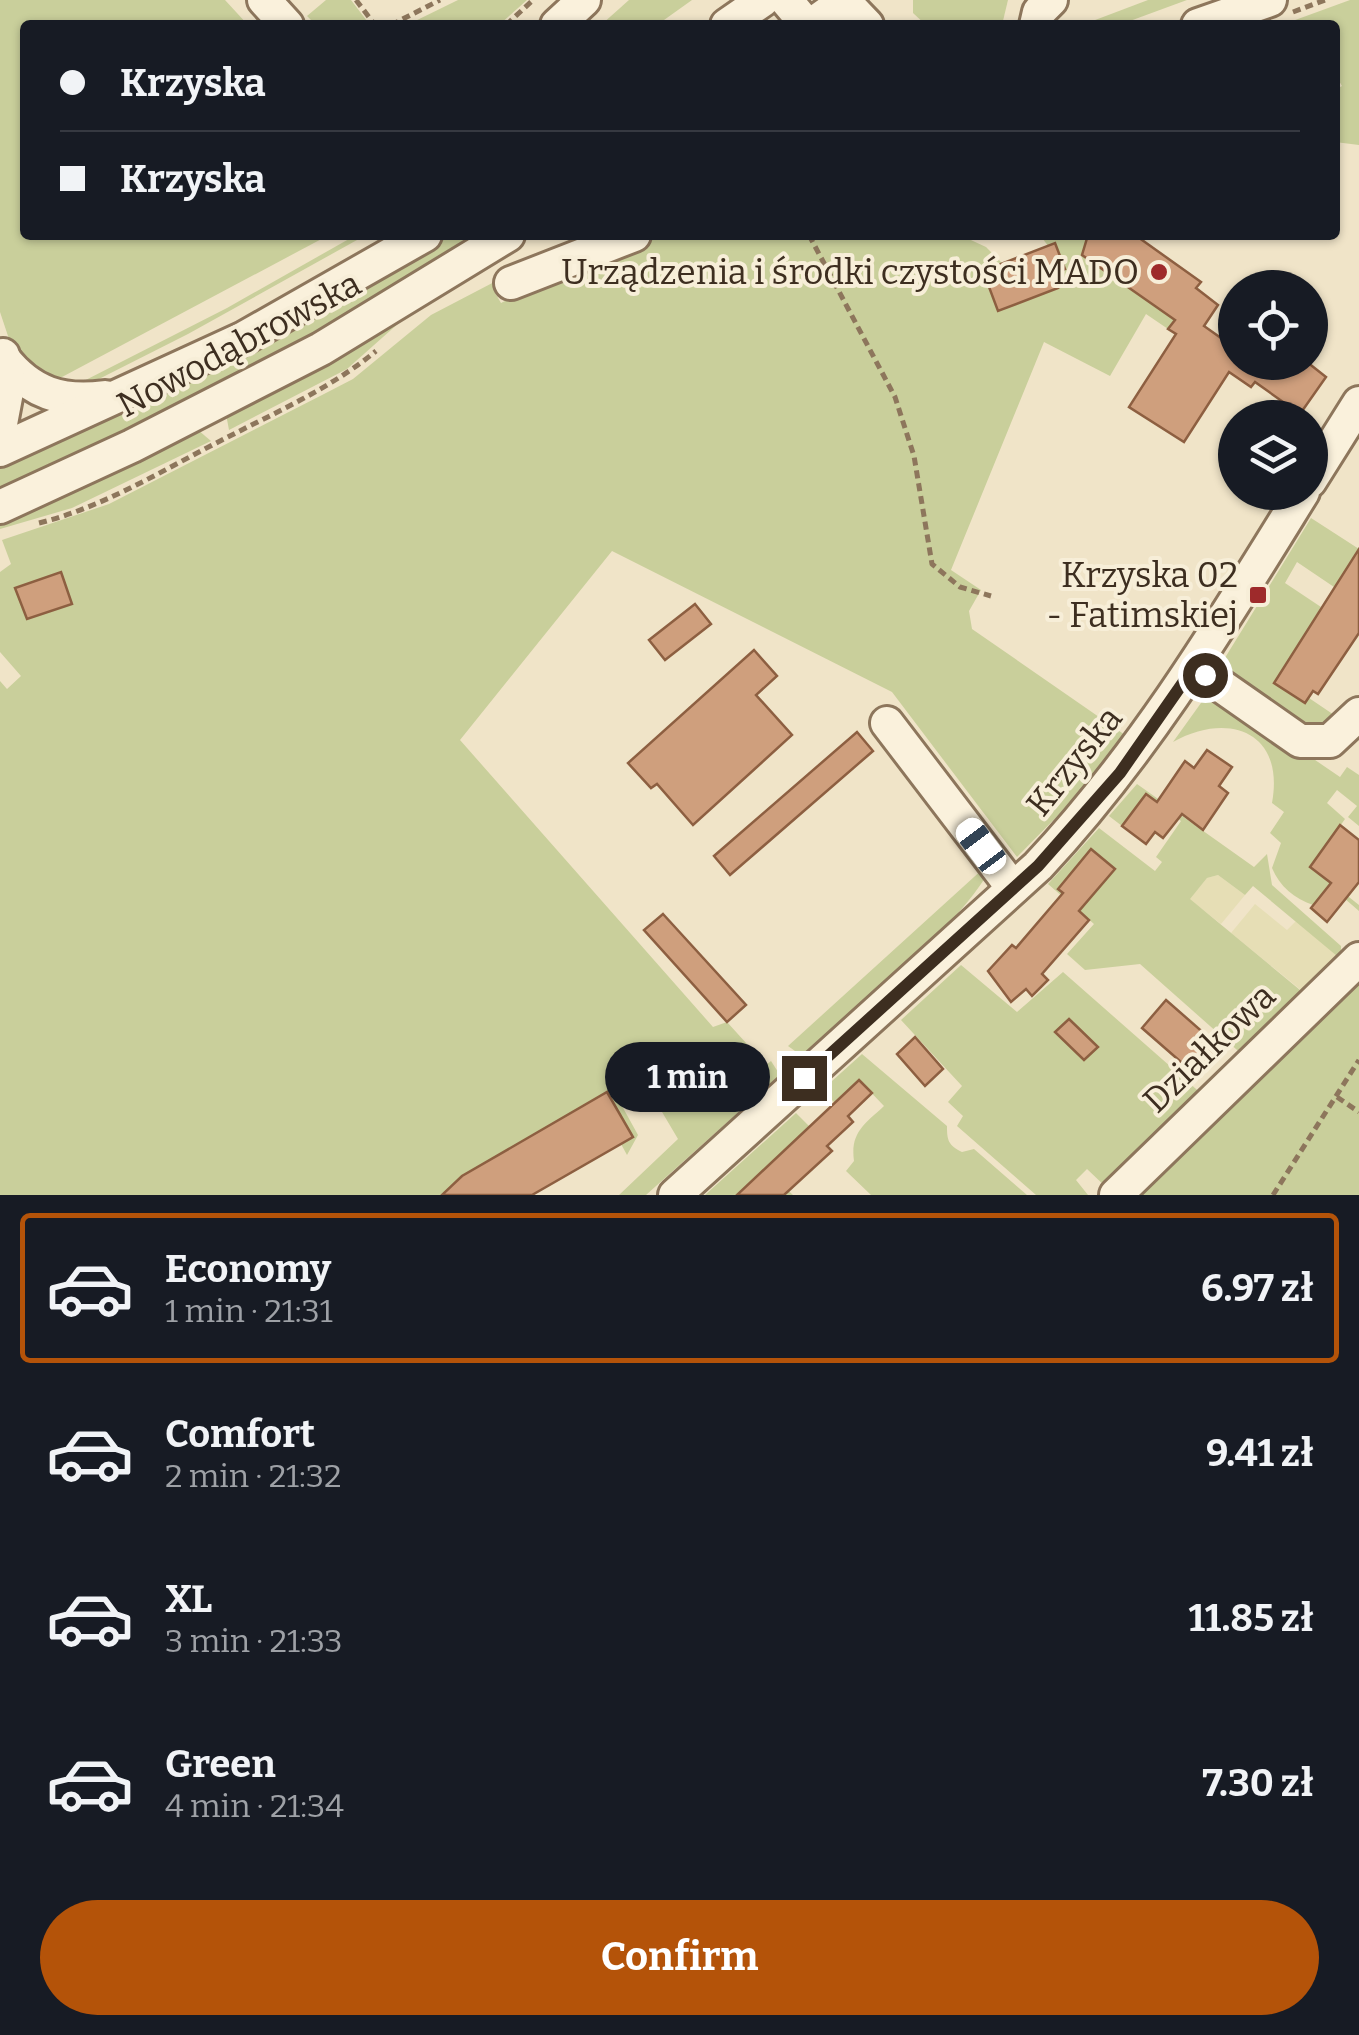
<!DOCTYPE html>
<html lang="en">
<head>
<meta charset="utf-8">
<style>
	body { margin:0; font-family:Bitter,serif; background:#20242c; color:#f1f3f6; height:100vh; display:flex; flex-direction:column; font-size:38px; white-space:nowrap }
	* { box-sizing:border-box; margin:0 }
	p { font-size:32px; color:#9ea1a6 }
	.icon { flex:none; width:55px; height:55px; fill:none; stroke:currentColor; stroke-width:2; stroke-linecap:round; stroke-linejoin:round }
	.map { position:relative; height:1195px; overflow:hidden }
	.side { display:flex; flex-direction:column; background:#171b24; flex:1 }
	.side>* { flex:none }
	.hud { position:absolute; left:20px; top:20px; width:1320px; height:220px; border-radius:10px; box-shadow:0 2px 8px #0004; display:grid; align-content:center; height:220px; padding:0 40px; background:#171b24 }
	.fabs { position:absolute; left:1218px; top:270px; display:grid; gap:20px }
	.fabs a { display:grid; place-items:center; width:110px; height:110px; border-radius:50%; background:#171b24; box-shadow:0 2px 8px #0004; font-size:50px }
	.end { position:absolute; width:45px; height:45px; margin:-22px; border:12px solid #3d2e20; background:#fff; box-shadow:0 0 0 5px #fff }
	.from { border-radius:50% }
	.bubble { position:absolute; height:70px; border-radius:35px; background:#171b24; box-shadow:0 2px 8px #0004; font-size:32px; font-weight:700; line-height:70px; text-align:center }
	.car { position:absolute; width:30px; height:60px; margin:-30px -15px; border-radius:12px; box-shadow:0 0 8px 2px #0007; background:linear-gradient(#fff 24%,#345 0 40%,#fff 0 76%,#345 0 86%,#fff 0) }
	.hud b { display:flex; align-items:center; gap:35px; height:95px; font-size:38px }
	.hud b+b { border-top:2px solid #363941 }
	.hud i { width:25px; height:25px; background:#f1f3f6 }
	ul { padding:18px 0 0; list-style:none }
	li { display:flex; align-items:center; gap:30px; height:150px; margin:0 20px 15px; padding:0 20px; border:5px solid transparent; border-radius:10px }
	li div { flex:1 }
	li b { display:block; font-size:38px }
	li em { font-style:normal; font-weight:700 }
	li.on { border-color:#b45309 }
	li>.icon { width:90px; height:90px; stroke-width:1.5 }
	.primary-button { display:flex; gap:20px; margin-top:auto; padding:20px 40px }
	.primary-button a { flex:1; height:115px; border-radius:60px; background:#b45309; color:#fff; font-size:40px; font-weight:700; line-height:115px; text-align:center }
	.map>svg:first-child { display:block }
	.farmland { fill:#e6deb5 }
	.green { fill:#c9cf9b; fill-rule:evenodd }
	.building { fill:#cf9f7d; stroke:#8d5f41; stroke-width:2.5 }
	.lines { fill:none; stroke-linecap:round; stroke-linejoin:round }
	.minor-casing { stroke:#8d765c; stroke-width:38 }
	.path { stroke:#8d765c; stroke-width:5; stroke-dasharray:8 5; stroke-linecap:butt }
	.minor { stroke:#faf1dc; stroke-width:32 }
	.route { stroke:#3d2e20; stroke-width:12 }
	.poi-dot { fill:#9e2a2b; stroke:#f7eed8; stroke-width:4 }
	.labels { text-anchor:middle; stroke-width:8; stroke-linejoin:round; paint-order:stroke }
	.poi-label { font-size:35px; fill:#3d2e20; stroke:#f7eed8; text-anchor:end }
	.street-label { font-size:35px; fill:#3d2e20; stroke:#f7eed8 }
</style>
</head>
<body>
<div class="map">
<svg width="1359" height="1195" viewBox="0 0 1359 1195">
	<rect width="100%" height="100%" fill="#f0e4c8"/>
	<!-- farmland -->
	<g class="farmland">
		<polygon points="1218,875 1245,895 1221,924 1189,899 1207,878"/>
		<polygon points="1255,904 1287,930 1296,921 1337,955 1301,990 1231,933"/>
	</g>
	<!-- green -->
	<g class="green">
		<polygon points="0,0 225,0 248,25 25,25 25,235 329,235 47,385 14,354 0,312"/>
		<polygon points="326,0 351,0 370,25 316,25 307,16"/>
		<polygon points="458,0 527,0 499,25 407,25"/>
		<polygon points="629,0 692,0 657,25 601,25"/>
		<polygon points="913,0 1008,0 1002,25 926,25 913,13"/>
		<polygon points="1148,0 1187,0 1119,25 1082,25"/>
		<polygon points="1350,0 1359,0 1359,145 1335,142 1335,90 1342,86 1335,74 1335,25 1287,23"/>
		<polygon points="356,235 366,235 188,334 91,383 70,388 227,308"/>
		<path d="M443 235H470C327 343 161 415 0 493V469L211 367Z"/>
		<polygon points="584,235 612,235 503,283 494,291 501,303 585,260 651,235 960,235 986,247 1002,263 983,271 999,310 1057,288 1053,274 1065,269 1040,235 1088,235 1084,247 1090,260 1175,320 1168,329 1146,314 1110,376 1044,342 951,570 981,590 969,611 972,629 1125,735 1083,790 1017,857 892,692 612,551 460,740 713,1027 727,1022 766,1065 771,1061 780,1075 646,1195 619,1195 678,1139 649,1090 622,1106 638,1135 627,1155 621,1144 633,1136 607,1092 442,1195 0,1195 0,681 7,689 21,676 0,652 0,572 11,564 2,540 109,504 324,394 353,379 431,315"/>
		<polygon points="409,314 347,369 229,430 226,414"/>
		<polygon points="198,430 211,441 72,508 0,529 0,524"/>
		<path d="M1311 518 1359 549V569L1350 563 1334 587 1297 562 1285 583 1321 607 1275 683 1305 703 1309 698 1340 719C1312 745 1250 685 1225 667L1223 661Z"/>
		<path d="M1211 689 1340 777 1347 767 1359 775V826L1348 817 1357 806 1337 790 1327 803 1345 819 1311 867 1359 905V911L1330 886 1313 905C1294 898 1280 887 1272 868L1281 843 1270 833 1284 812 1272 803C1285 732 1229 711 1173 742Z"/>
		<path d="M1137 784 1254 867 1267 854 1272 885 1341 946V953L1348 958 1245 1057 1140 964 1085 970 1067 954 1094 924 1048 884 1099 828 1155 871 1162 862 1156 857 1181 821 1147 794 1122 826 1109 816ZM1218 875 1245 895 1253 886 1337 956 1300 990 1190 899 1207 878Z"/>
		<path d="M985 867 987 875C945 941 861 1003 802 1056L788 1046Z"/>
		<polygon points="961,965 1017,1012 1063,972 1204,1096 1108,1189 1087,1169 1076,1180 1088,1195 1036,1195 957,1126 963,1116 948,1102 962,1086 901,1020"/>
		<polygon points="1359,971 1359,1195 1124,1195"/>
		<path d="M862 1054 947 1126C947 1140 948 1145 962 1152L974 1149 1027 1195H871L846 1171 854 1161C850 1132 865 1124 884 1106L859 1080 835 1103 822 1090Z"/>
		<polygon points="796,1113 810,1127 765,1169 793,1195 749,1195 743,1189 736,1195 705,1195"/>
	</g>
	<!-- building -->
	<g class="building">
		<polygon points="1088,235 1135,235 1201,282 1196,288 1218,305 1204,326 1235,348 1235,362 1307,362 1326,377 1300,414 1255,382 1251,387 1229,372 1184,442 1129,407 1176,334 1168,329 1175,320 1082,255"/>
		<polygon points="1055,243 1065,269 1053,274 1058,288 998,311 983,271"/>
		<polygon points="1359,549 1359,633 1318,694 1313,691 1305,703 1274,683"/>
		<polygon points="61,572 72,604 27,619 15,588"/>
		<polygon points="695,604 711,624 665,660 649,640"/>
		<polygon points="754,650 777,676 756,695 792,735 693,825 657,784 651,788 628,763"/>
		<polygon points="857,732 873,751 730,875 714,856"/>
		<polygon points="1207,750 1232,767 1219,786 1228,793 1203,830 1182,814 1163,838 1155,832 1146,844 1122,826 1146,794 1157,802 1185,761 1194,768"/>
		<polygon points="1340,825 1359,840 1359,882 1327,922 1311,908 1331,883 1310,867"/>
		<polygon points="1091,849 1115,869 1079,911 1089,920 1042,974 1048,980 1032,996 1026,989 1011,1002 988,971 1012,945 1016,948 1063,893 1058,889"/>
		<polygon points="663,914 746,1005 727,1022 644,930"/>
		<polygon points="1166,1000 1222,1049 1197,1076 1142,1028"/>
		<polygon points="1069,1019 1098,1047 1084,1060 1055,1032"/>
		<polygon points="915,1037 943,1069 925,1086 897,1054"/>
		<polygon points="859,1080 872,1093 848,1116 853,1122 827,1146 832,1151 784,1195 737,1195"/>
		<polygon points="607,1092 633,1137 532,1195 442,1195 462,1176"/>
	</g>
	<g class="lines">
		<!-- minor casing -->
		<g class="minor-casing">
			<g id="minor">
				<polyline points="264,0 287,25"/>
				<polyline points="786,0 807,25"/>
				<polyline points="843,0 867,25"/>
				<polyline points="557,25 584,0"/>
				<polyline points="727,25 763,0"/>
				<polyline points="811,25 846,0"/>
				<polyline points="1036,25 1039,12 1051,0"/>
				<polyline points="1198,25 1270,0"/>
				<polyline points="511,283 634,235"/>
				<path d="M4 359C31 393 62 403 105 397"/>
				<polyline points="0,429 9,381 3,355"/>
				<polyline points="0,450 244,338 425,235"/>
				<polyline points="1310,481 1359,403"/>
				<polyline points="0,507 132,446 321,349 508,235"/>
				<polyline points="1194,667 1300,741 1330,741 1359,714"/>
				<polyline points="887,723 1013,888"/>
				<path d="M675 1195 1038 866C1144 753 1222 623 1303 492"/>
				<polyline points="1116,1195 1359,959"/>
			</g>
		</g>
		<!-- path -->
		<g class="path">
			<polyline points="356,0 375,25"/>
			<polyline points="1293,12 1325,0"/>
			<polyline points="391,25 440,0"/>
			<polyline points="506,25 533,0"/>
			<polyline points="809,235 895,397 914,456 932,564 960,587 991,596"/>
			<path d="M39 523C104 507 163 470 222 440 274 413 330 389 376 351"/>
			<polyline points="1337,1097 1359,1112"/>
			<polyline points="1273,1195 1359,1060"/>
		</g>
		<!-- minor -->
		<use href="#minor" class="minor"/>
	</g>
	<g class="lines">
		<!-- route -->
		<polyline class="route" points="804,1078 1038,866 1120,773 1194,667 1205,675"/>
	</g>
	<!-- markers -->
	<g class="poi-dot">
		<circle cx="1159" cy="272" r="10"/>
		<rect x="1248" y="585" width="20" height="20" rx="5"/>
	</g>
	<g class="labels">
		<!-- poi labels -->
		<g class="poi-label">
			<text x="1139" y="284">Urządzenia i środki czystości MADO</text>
			<text x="1238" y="587">Krzyska 02<tspan x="1238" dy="40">- Fatimskiej</tspan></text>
		</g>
		<!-- street labels -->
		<g class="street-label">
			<text transform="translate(239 344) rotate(-28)" y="12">Nowodąbrowska</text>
			<text transform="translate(1074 761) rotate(-51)" y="12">Krzyska</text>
			<text transform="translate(1209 1048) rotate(-44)" y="12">Działkowa</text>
		</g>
	</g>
</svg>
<div class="fabs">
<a><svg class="icon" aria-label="locate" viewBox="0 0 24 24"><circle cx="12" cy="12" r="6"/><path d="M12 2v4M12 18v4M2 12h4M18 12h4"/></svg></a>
<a><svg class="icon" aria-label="layers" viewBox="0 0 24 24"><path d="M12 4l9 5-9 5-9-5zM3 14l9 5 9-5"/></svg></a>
</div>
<i class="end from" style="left:1205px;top:675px"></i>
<i class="end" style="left:804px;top:1078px"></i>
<div class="bubble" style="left:605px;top:1042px;width:165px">1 min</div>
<i class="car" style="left:981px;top:846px;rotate:323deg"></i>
<div class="hud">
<b><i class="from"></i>Krzyska</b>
<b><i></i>Krzyska</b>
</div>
</div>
<section class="side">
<ul>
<li class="on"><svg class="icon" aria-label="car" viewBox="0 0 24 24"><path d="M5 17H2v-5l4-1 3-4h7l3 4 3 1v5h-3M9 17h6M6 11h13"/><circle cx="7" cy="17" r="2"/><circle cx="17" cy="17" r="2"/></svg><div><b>Economy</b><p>1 min · 21:31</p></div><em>6.97 zł</em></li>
<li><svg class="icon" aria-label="car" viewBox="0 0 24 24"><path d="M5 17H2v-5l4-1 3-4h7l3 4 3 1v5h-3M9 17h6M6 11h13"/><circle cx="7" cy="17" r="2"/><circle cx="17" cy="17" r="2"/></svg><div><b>Comfort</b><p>2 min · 21:32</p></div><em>9.41 zł</em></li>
<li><svg class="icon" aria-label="car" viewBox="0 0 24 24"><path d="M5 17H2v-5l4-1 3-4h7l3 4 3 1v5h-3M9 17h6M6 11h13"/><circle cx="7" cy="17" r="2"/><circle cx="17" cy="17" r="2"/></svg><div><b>XL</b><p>3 min · 21:33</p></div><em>11.85 zł</em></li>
<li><svg class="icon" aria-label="car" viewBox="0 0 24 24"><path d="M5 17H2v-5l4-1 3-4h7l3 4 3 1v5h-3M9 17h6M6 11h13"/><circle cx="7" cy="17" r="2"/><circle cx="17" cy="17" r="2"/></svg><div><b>Green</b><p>4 min · 21:34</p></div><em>7.30 zł</em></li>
</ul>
<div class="primary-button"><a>Confirm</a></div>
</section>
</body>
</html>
